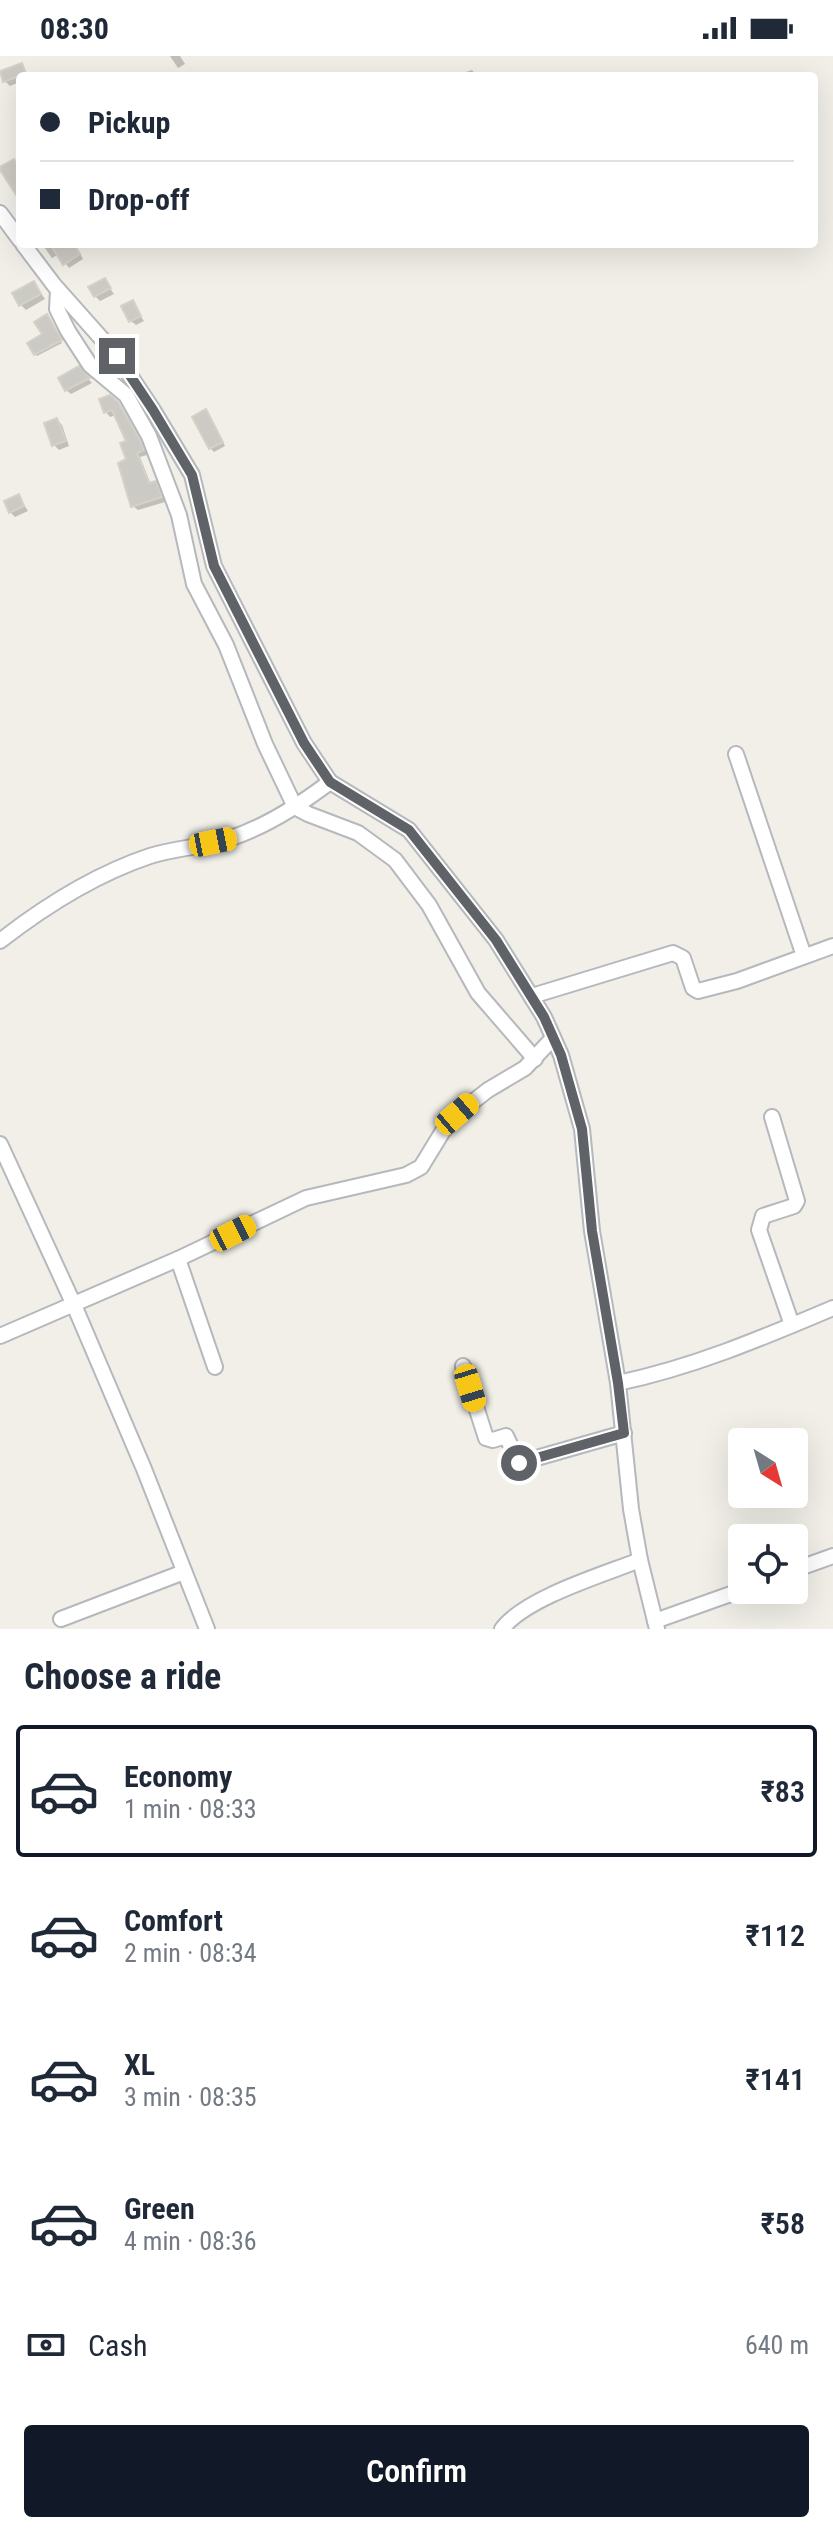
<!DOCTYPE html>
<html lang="en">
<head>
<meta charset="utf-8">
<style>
	body { margin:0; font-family:"Roboto Condensed",sans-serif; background:#f6f6f7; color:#1f2937; height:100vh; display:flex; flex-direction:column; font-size:30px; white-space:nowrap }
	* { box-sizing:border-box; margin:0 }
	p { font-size:26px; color:#747a83 }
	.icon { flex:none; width:44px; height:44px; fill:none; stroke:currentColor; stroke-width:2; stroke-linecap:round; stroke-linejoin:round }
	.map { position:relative; height:1573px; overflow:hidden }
	.drawer { display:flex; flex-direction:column; background:#fff; flex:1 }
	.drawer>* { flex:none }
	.guide { position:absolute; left:16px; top:16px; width:802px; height:176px; border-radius:8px; box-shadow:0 8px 32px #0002; display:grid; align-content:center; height:176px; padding:0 24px; background:#fff }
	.needle { width:52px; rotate:143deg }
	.controls { position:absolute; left:728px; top:1372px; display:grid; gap:16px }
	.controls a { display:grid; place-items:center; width:80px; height:80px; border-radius:8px; background:#fff; box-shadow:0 8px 32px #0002; font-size:40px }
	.end { position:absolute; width:36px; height:36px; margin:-18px; border:10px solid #5f6368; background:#fff; box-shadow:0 0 0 4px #fff }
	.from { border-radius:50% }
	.car { position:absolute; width:24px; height:48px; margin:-24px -12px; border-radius:10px; box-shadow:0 0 6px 2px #0007; background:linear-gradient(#f5c518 24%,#345 0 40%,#f5c518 0 76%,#345 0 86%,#f5c518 0) }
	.guide b { display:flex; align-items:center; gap:28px; height:76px; font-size:30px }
	.guide b+b { border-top:2px solid #e0e1e3 }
	.guide i { width:20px; height:20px; background:#1f2937 }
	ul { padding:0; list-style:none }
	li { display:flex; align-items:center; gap:24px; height:132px; margin:0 16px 12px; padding:0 8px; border:4px solid transparent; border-radius:8px }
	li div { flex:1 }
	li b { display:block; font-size:30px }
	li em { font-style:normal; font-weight:600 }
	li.selected { border-color:#111827 }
	li>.icon { width:72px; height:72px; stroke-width:1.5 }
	h2 { padding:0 24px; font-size:36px; line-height:96px }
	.pay { display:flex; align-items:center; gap:20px; height:88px; padding:0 24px; font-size:30px }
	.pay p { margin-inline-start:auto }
	.cta { display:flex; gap:16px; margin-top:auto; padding:16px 24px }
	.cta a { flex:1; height:92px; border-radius:8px; background:#111827; color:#fff; font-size:32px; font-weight:600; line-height:92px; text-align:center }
	.status { display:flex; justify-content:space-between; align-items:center; height:56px; padding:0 40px; background:#fff; direction:ltr }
	.status svg { height:22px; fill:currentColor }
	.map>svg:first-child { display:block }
	.shadow { fill:#0003 }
	.building { fill:#cccac5; stroke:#d6d1c6; stroke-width:2 }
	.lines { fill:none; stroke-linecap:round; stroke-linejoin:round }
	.minor-casing { stroke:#b5b8bc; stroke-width:18 }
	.minor { stroke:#fff; stroke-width:14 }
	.route { stroke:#5f6368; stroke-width:10 }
</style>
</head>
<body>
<div class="status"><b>08:30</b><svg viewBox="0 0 49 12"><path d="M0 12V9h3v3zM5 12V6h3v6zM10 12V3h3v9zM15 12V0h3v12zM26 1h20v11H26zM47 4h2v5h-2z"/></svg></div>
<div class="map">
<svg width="833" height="1573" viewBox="0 0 833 1573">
	<rect width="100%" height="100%" fill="#f1efe8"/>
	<!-- shadow -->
	<g class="shadow">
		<polygon points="170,0 180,0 185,8 178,12"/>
		<polygon points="21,9 28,20 20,20 20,26 10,30 5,25"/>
		<polygon points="472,14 477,20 457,20 457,19"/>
		<polygon points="42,188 75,188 83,203 69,212 59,198 52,202"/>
		<polygon points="104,224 114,238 100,245 95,240"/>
		<polygon points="34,227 45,243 26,254 21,249"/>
		<polygon points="132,247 144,265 136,269 131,265"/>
		<polygon points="48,262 62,287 37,300 35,298"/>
		<polygon points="79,313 92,327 71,338 66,334"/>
		<polygon points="110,341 122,353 144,391 147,399 140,401 151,429 155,428 160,432 165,446 138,454 133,450 129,386 116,359 110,361 106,356"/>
		<polygon points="209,359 225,390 214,396 210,392"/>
		<polygon points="57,364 62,369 69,390 59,394 54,389"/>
		<polygon points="19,441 28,455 15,461 10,456"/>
	</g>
	<!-- building -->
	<g class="building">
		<polygon points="22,7 26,18 3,26 0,15"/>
		<polygon points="14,103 20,113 20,145 0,114 0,111"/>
		<polygon points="50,188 74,188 80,198 63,209"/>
		<polygon points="105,222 111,232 94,241 88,231"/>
		<polygon points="34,225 41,238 19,250 12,237"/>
		<polygon points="133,244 141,260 129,266 121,250"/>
		<polygon points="47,258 62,284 34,299 27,287 42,278 34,266"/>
		<polygon points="79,310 90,322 65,335 58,322"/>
		<polygon points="110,339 118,346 140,384 144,394 137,397 149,427 156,425 162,441 131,451 118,407 126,403 120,387 126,385 112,354 104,357 99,343"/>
		<polygon points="206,353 223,386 209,393 192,361"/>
		<polygon points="57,362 66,385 52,390 44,367"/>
		<polygon points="19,438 24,450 9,457 4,445"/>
	</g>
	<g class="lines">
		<!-- minor casing -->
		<g class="minor-casing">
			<g id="minor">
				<polyline points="0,157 20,184"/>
				<polyline points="23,188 54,229 117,300 153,354 192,419 214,510 304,687 330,726 409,774 496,884 544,961 561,999 582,1073 592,1175 618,1327 631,1453 640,1504 657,1573"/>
				<polyline points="58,234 57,253 68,275 90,309 126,339 149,380 179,459 194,528 226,589 265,688 295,751 308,758 358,777 395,804 429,849 478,937 535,1003"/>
				<polyline points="736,698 804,900"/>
				<path d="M0 885C45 850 96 818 150 800 175 792 203 791 228 783 263 772 301 748 330 726"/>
				<polyline points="532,940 673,897 683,902 693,932 698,935 737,925 833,890"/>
				<polyline points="772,1061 797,1145 794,1150 763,1160 759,1174 792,1269"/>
				<polyline points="0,1088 74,1249 144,1413 207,1573"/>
				<polyline points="178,1203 215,1311"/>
				<polyline points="0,1280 178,1203 306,1142 406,1119 421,1111 443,1075 457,1058 488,1034 525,1012 553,982"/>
				<polyline points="463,1310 486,1382 493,1384 506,1380 519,1407 624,1377"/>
				<path d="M618 1327C694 1311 762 1282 833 1252"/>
				<polyline points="794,1514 833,1500"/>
				<polyline points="61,1563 184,1516"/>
				<polyline points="655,1565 742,1534"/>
				<path d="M502 1573C525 1542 602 1519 640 1504"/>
			</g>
		</g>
		<!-- minor -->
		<use href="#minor" class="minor"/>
	</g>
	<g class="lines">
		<!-- route -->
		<polyline class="route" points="117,300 153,354 192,419 214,510 304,687 330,726 409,774 496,884 544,961 561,999 582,1073 592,1175 618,1327 624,1377 519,1407"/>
	</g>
</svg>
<div class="controls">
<a><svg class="needle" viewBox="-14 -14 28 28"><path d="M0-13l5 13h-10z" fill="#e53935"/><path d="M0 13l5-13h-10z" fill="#747a83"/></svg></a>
<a><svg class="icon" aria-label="locate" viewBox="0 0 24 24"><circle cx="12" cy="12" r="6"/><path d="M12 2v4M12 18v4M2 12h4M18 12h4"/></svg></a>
</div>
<i class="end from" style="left:519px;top:1407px"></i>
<i class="end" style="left:117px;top:300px"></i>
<i class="car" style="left:213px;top:786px;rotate:79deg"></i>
<i class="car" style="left:457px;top:1058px;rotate:49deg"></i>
<i class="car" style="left:233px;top:1177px;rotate:63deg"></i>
<i class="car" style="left:470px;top:1332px;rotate:163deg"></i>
<div class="guide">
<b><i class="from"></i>Pickup</b>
<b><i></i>Drop-off</b>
</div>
</div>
<section class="drawer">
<h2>Choose a ride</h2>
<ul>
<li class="selected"><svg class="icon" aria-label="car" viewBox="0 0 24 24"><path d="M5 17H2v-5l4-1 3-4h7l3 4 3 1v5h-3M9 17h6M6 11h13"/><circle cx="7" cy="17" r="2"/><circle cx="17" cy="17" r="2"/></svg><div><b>Economy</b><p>1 min · 08:33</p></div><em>₹83</em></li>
<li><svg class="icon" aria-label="car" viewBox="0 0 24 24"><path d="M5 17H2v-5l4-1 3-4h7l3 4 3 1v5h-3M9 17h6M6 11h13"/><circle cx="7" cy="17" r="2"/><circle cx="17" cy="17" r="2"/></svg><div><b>Comfort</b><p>2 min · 08:34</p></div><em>₹112</em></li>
<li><svg class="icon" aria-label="car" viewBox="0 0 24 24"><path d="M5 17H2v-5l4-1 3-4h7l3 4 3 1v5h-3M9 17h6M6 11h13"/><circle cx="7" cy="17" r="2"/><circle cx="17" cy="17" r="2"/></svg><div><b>XL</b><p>3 min · 08:35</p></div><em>₹141</em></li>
<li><svg class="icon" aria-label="car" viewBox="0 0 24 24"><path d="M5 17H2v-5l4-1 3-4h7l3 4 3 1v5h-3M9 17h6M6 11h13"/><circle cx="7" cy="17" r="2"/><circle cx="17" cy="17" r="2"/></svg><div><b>Green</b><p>4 min · 08:36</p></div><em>₹58</em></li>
</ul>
<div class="pay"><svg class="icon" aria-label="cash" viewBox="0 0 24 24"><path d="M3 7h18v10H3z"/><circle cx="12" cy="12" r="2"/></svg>Cash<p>640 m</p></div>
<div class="cta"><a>Confirm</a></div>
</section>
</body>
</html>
